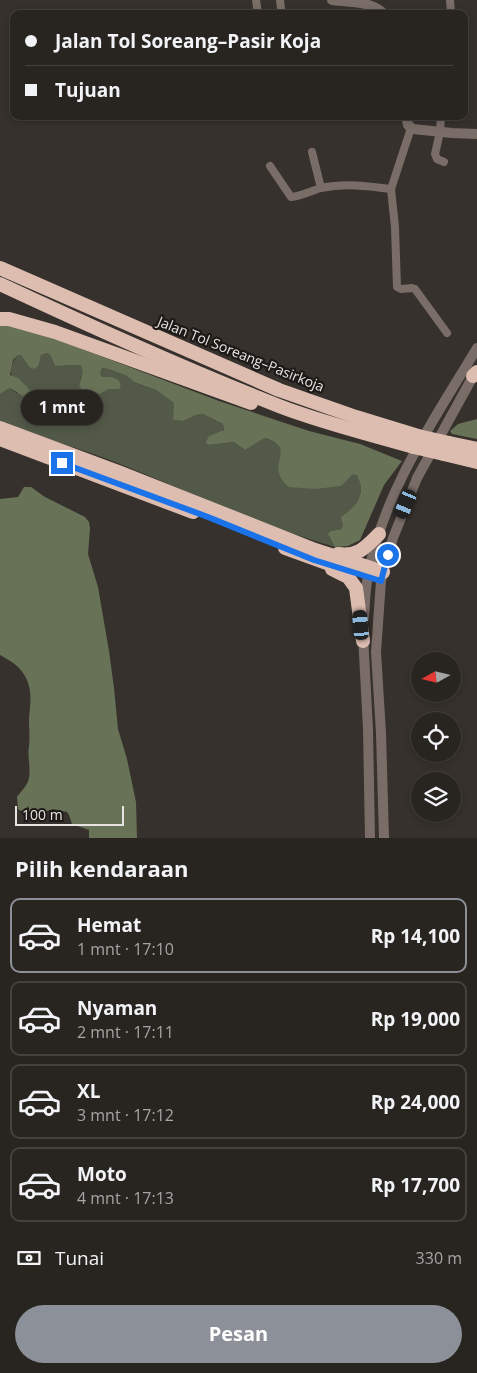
<!DOCTYPE html>
<html lang="id">
<head>
<meta charset="utf-8">
<style>
	body { margin:0; font-family:"Open Sans",sans-serif; background:#34312e; color:#f1f3f6; height:100vh; display:flex; flex-direction:column; font-size:19px; white-space:nowrap }
	* { box-sizing:border-box; margin:0 }
	p { font-size:16px; color:#a5a5a5 }
	.icon { flex:none; width:28px; height:28px; fill:none; stroke:currentColor; stroke-width:2; stroke-linecap:round; stroke-linejoin:round }
	.map { position:relative; height:838px; overflow:hidden }
	.panel { display:flex; flex-direction:column; background:#282521; flex:1 }
	.panel>* { flex:none }
	.top-card { position:absolute; left:10px; top:10px; width:458px; height:110px; border-radius:10px; box-shadow:0 2px 8px #0003,0 0 0 1px #44423f; display:grid; align-content:center; height:110px; padding:0 15px; background:#282521 }
	.needle { width:32px; rotate:262deg }
	.buttons { position:absolute; left:411px; top:652px; display:grid; gap:10px }
	.buttons a { display:grid; place-items:center; width:50px; height:50px; border-radius:50%; background:#282521; box-shadow:0 2px 8px #0003,0 0 0 1px #44423f; font-size:25px }
	.scale { position:absolute; left:15px; bottom:12px; width:109px; box-sizing:border-box; padding-left:5px; border:2px solid #e6e3e0; border-top:0; font-size:14px; line-height:18px; white-space:nowrap; color:#e6e3e0; -webkit-text-stroke:4px #1c1917; paint-order:stroke }
	.end { position:absolute; width:22px; height:22px; margin:-11px; border:6px solid #1a73e8; background:#fff; box-shadow:0 0 0 2px #fff }
	.from { border-radius:50% }
	.bubble { position:absolute; height:35px; border-radius:18px; background:#282521; box-shadow:0 2px 8px #0003,0 0 0 1px #44423f; font-size:16px; font-weight:700; line-height:35px; text-align:center }
	.car { position:absolute; width:15px; height:30px; margin:-15px -8px; border-radius:6px; box-shadow:0 0 4px 1px #0007; background:linear-gradient(#222 24%,#8ab4d8 0 40%,#222 0 76%,#8ab4d8 0 86%,#222 0) }
	.top-card b { display:flex; align-items:center; gap:18px; height:48px; font-size:19px }
	.top-card b+b { border-top:1px solid #44423f }
	.top-card i { width:12px; height:12px; background:#f1f3f6 }
	ul { padding:0; list-style:none }
	li { display:flex; align-items:center; gap:15px; height:75px; margin:0 10px 8px; padding:0 5px; border:2px solid #44423f; border-radius:10px }
	li div { flex:1 }
	li b { display:block; font-size:19px }
	li em { font-style:normal; font-weight:700 }
	li.current { border-color:#8c9099 }
	li>.icon { width:45px; height:45px; stroke-width:1.5 }
	h2 { padding:0 15px; font-size:22px; line-height:60px }
	.pay { display:flex; align-items:center; gap:12px; height:55px; padding:0 15px; font-size:19px }
	.pay p { margin-inline-start:auto }
	.button { display:flex; gap:10px; margin-top:auto; padding:10px 15px }
	.button a { flex:1; height:58px; border-radius:30px; background:#8c9099; color:#fff; font-size:20px; font-weight:700; line-height:58px; text-align:center }
	.map>svg:first-child { display:block }
	.green { fill:#525948 }
	.forest { fill:#687257 }
	.lines { fill:none; stroke-linecap:round; stroke-linejoin:round }
	.minor { stroke:#7a6d68; stroke-width:8 }
	.tertiary { stroke:#7a6d68; stroke-width:10 }
	.motorway { stroke:#debdb1; stroke-width:14 }
	.motorway-bridge { stroke:#debdb1; stroke-width:14 }
	.route { stroke:#1a73e8; stroke-width:6 }
	.labels { text-anchor:middle; stroke-width:4.5; stroke-linejoin:round; paint-order:stroke }
	.street-label { font-size:14px; fill:#e6e3e0; stroke:#1c1917 }
</style>
</head>
<body>
<div class="map">
<svg width="477" height="838" viewBox="0 0 477 838">
	<rect width="100%" height="100%" fill="#36312c"/>
	<!-- green -->
	<path class="green" d="M47 353 50 355 55 366 80 365C85 371 81 379 79 385L88 393 100 394 109 389H118L121 386 119 380 112 377H101L100 374 102 368 108 369 127 376 134 382 156 390 175 403 173 420 183 421 196 415 203 414 223 424 224 429 208 445 234 442 245 450 265 438 278 443 282 452 279 470 357 474C366 494 358 505 342 517L343 526 341 529 331 531 329 537 333 541 335 547C260 525 188 491 115 462 78 447 38 438 0 423V394L10 388 18 394C12 379 6 369 18 355H21L29 367 39 365 41 355Z"/>
	<!-- forest -->
	<g class="forest">
		<path d="M12 325 61 341 219 401 309 431 360 444 402 461 384 485 360 540 348 546 335 547 328 534 331 531 341 529 343 526 341 517C358 505 366 494 357 475L353 474 341 486 315 489 289 487C287 485 282 481 281 478 271 461 295 447 265 438L245 450 234 442 208 445 206 442 209 436 224 430 223 424 203 414 196 415 183 421 173 420 174 403 156 390 134 382 127 376 108 369 102 368 100 374 102 377H112L119 380 121 386 119 389H109L100 394C92 393 83 393 79 385 81 379 85 371 80 365L55 366 50 355 47 353 41 355 39 365 35 369 29 367 21 355H18L13 360 10 375 18 378 29 389V392L23 396 10 388 0 394V326Z"/>
		<polygon points="477,419 477,439 452,434 450,431 458,424"/>
		<path d="M24 487H31L45 497 85 517 89 522 90 528 88 554 98 587 109 651 114 688 118 729 127 759 136 802 137 838H89V830L72 824 69 815 67 812 53 809 39 814 21 811 18 809 17 797C21 791 28 785 29 778 31 768 27 757 29 746 30 737 29 729 29 719 30 704 33 692 26 678 20 666 11 661 0 655V499L18 497Z"/>
	</g>
	<g class="lines">
		<!-- minor -->
		<g class="minor">
			<polyline points="256,0 258,14"/>
			<polyline points="280,0 281,9 283,14"/>
			<polyline points="450,0 451,14"/>
			<polyline points="441,116 440,132 435,154 437,159 444,162"/>
			<polyline points="411,128 391,189 395,227 397,287 401,289 412,288 415,289 447,333"/>
			<polyline points="312,152 321,188"/>
			<path d="M270 166 291 197C301 196 311 191 321 188 345 183 368 186 391 189"/>
		</g>
		<!-- tertiary -->
		<g class="tertiary">
			<path d="M332 0C348 2 372 1 384 14"/>
			<polyline points="406,116 408,125 413,129 452,133 477,134"/>
			<path d="M364 618C365 604 365 590 368 576 383 492 434 420 477 348"/>
			<polyline points="363,635 368,729 370,838"/>
			<polyline points="384,838 381,733 376,652 381,581 393,538 417,478 476,371"/>
		</g>
		<!-- motorway -->
		<g class="motorway">
			<polyline points="0,268 279,390 356,417 418,436"/>
			<path d="M0 284C92 327 185 369 279 406 323 423 369 434 414 447"/>
			<polyline points="0,319 9,319 55,332 251,403"/>
			<polyline points="473,376 477,372"/>
			<polyline points="0,428 121,473 315,550 383,572"/>
			<polyline points="0,439 193,512"/>
			<polyline points="449,443 477,449"/>
			<polyline points="444,454 477,462"/>
			<polyline points="285,548 343,569"/>
			<path d="M338 554C358 557 366 547 379 534"/>
			<polyline points="332,569 348,577 356,588 363,641"/>
		</g>
		<!-- motorway-bridge -->
		<g class="motorway-bridge">
			<polyline points="418,436 449,443"/>
			<polyline points="414,447 444,454"/>
		</g>
	</g>
	<g class="lines">
		<!-- route -->
		<polyline class="route" points="62,463 208,517 314,560 381,581 388,555"/>
	</g>
	<g class="labels">
		<!-- street labels -->
		<g class="street-label">
			<text transform="translate(241 354) rotate(22)" y="5">Jalan Tol Soreang–Pasirkoja</text>
		</g>
	</g>
</svg>
<div class="buttons">
<a><svg class="needle" viewBox="-14 -14 28 28"><path d="M0-13l5 13h-10z" fill="#e53935"/><path d="M0 13l5-13h-10z" fill="#a5a5a5"/></svg></a>
<a><svg class="icon" aria-label="locate" viewBox="0 0 24 24"><circle cx="12" cy="12" r="6"/><path d="M12 2v4M12 18v4M2 12h4M18 12h4"/></svg></a>
<a><svg class="icon" aria-label="layers" viewBox="0 0 24 24"><path d="M12 4l9 5-9 5-9-5zM3 14l9 5 9-5"/></svg></a>
</div>
<div class="scale">100 m</div>
<i class="end from" style="left:388px;top:555px"></i>
<i class="end" style="left:62px;top:463px"></i>
<div class="bubble" style="left:21px;top:390px;width:82px">1 mnt</div>
<i class="car" style="left:406px;top:504px;rotate:203deg"></i>
<i class="car" style="left:361px;top:625px;rotate:355deg"></i>
<div class="top-card">
<b><i class="from"></i>Jalan Tol Soreang–Pasir Koja</b>
<b><i></i>Tujuan</b>
</div>
</div>
<section class="panel">
<h2>Pilih kendaraan</h2>
<ul>
<li class="current"><svg class="icon" aria-label="car" viewBox="0 0 24 24"><path d="M5 17H2v-5l4-1 3-4h7l3 4 3 1v5h-3M9 17h6M6 11h13"/><circle cx="7" cy="17" r="2"/><circle cx="17" cy="17" r="2"/></svg><div><b>Hemat</b><p>1 mnt · 17:10</p></div><em>Rp 14,100</em></li>
<li><svg class="icon" aria-label="car" viewBox="0 0 24 24"><path d="M5 17H2v-5l4-1 3-4h7l3 4 3 1v5h-3M9 17h6M6 11h13"/><circle cx="7" cy="17" r="2"/><circle cx="17" cy="17" r="2"/></svg><div><b>Nyaman</b><p>2 mnt · 17:11</p></div><em>Rp 19,000</em></li>
<li><svg class="icon" aria-label="car" viewBox="0 0 24 24"><path d="M5 17H2v-5l4-1 3-4h7l3 4 3 1v5h-3M9 17h6M6 11h13"/><circle cx="7" cy="17" r="2"/><circle cx="17" cy="17" r="2"/></svg><div><b>XL</b><p>3 mnt · 17:12</p></div><em>Rp 24,000</em></li>
<li><svg class="icon" aria-label="car" viewBox="0 0 24 24"><path d="M5 17H2v-5l4-1 3-4h7l3 4 3 1v5h-3M9 17h6M6 11h13"/><circle cx="7" cy="17" r="2"/><circle cx="17" cy="17" r="2"/></svg><div><b>Moto</b><p>4 mnt · 17:13</p></div><em>Rp 17,700</em></li>
</ul>
<div class="pay"><svg class="icon" aria-label="cash" viewBox="0 0 24 24"><path d="M3 7h18v10H3z"/><circle cx="12" cy="12" r="2"/></svg>Tunai<p>330 m</p></div>
<div class="button"><a>Pesan</a></div>
</section>
</body>
</html>
